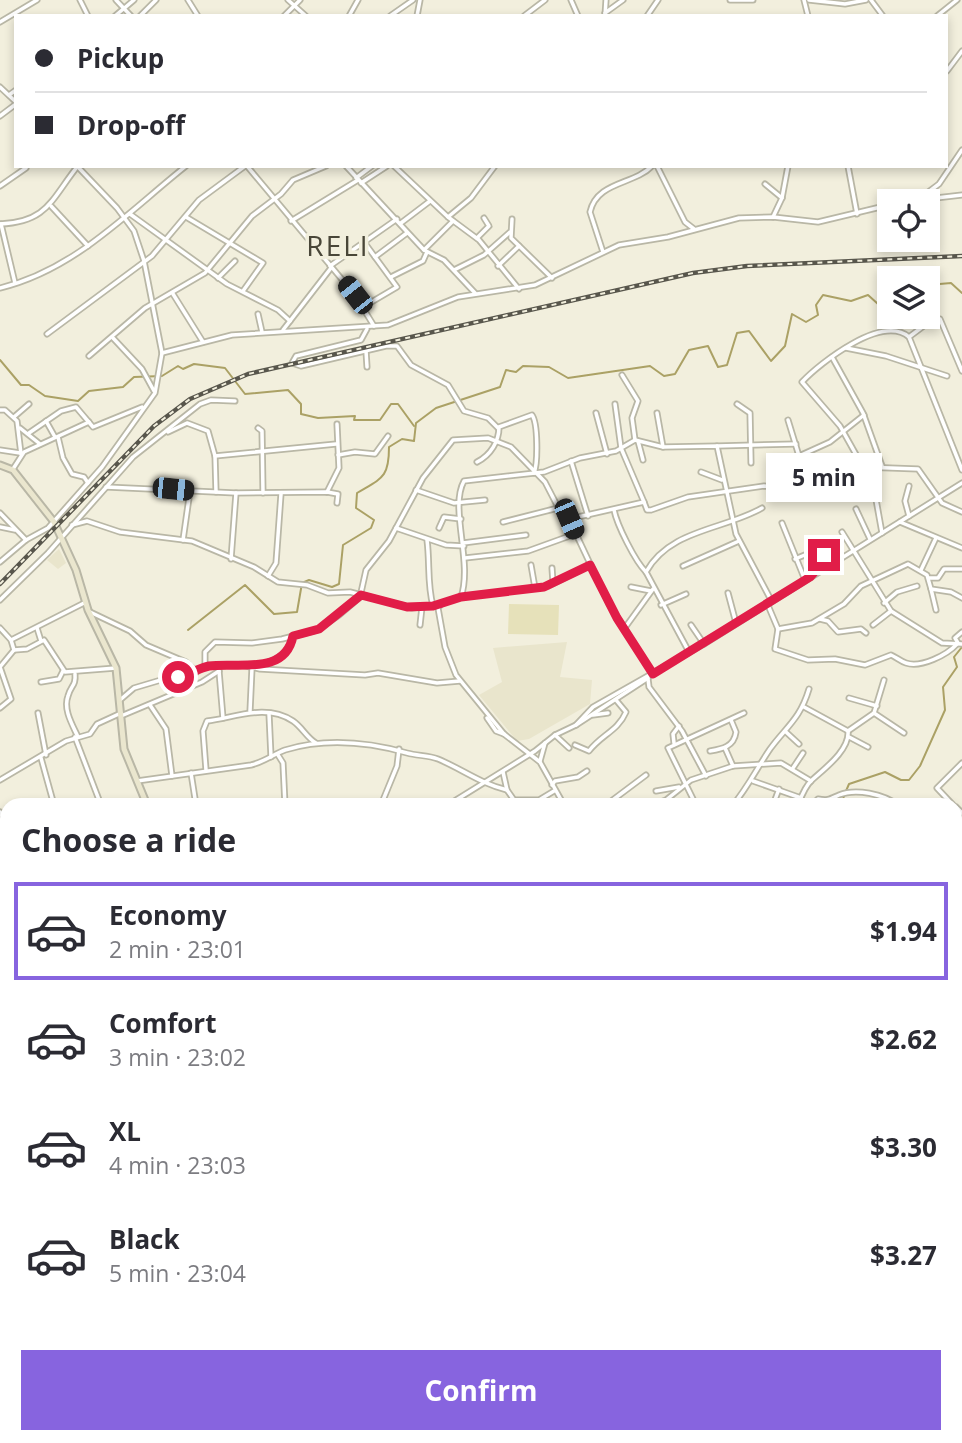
<!DOCTYPE html>
<html lang="en">
<head>
<meta charset="utf-8">
<style>
	body { margin:0; font-family:"Open Sans",sans-serif; background:#f2f2f3; color:#2b2b33; height:100vh; display:flex; flex-direction:column; font-size:26px; white-space:nowrap }
	* { box-sizing:border-box; margin:0 }
	p { font-size:23px; color:#7c7c81 }
	.icon { flex:none; width:38px; height:38px; fill:none; stroke:currentColor; stroke-width:2; stroke-linecap:round; stroke-linejoin:round }
	.map { position:relative; flex:1; overflow:hidden }
	.drawer { position:absolute; left:0px; top:798px; width:962px; height:646px; display:flex; flex-direction:column; background:#fff; border-radius:21px 21px 0 0; box-shadow:0 4px 10px #0003 }
	.drawer>* { flex:none }
	.hud { position:absolute; left:14px; top:14px; width:934px; height:154px; border-radius:0px; box-shadow:0 4px 10px #0003; display:grid; align-content:center; height:154px; padding:0 21px; background:#fff }
	.tools { position:absolute; left:877px; top:189px; display:grid; gap:14px }
	.tools a { display:grid; place-items:center; width:63px; height:63px; border-radius:0px; background:#fff; box-shadow:0 4px 10px #0003; font-size:35px }
	.end { position:absolute; width:32px; height:32px; margin:-16px; border:9px solid #e11d48; background:#fff; box-shadow:0 0 0 4px #fff }
	.from { border-radius:50% }
	.bubble { position:absolute; height:49px; border-radius:0px; background:#fff; box-shadow:0 4px 10px #0003; font-size:23px; font-weight:700; line-height:49px; text-align:center }
	.car { position:absolute; width:21px; height:42px; margin:-21px -10px; border-radius:9px; box-shadow:0 0 5px 2px #0007; background:linear-gradient(#222 24%,#8ab4d8 0 40%,#222 0 76%,#8ab4d8 0 86%,#222 0) }
	.hud b { display:flex; align-items:center; gap:24px; height:66px; font-size:26px }
	.hud b+b { border-top:2px solid #e1e1e2 }
	.hud i { width:18px; height:18px; background:#2b2b33 }
	ul { padding:0; list-style:none }
	li { display:flex; align-items:center; gap:21px; height:98px; margin:0 14px 10px; padding:0 7px; border:4px solid transparent; border-radius:0px }
	li div { flex:1 }
	li b { display:block; font-size:26px }
	li em { font-style:normal; font-weight:700 }
	li.current { border-color:#8764df }
	li>.icon { width:63px; height:63px; stroke-width:1.5 }
	h2 { padding:0 21px; font-size:32px; line-height:84px }
	.action { display:flex; gap:14px; margin-top:auto; padding:14px 21px }
	.action a { flex:1; height:80px; border-radius:0px; background:#8764df; color:#fff; font-size:28px; font-weight:700; line-height:80px; text-align:center }
	.map>svg:first-child { display:block }
	.built { fill:#e9e5cc }
	.grass { fill:url(#grass-dots) }
	.pitch { fill:#e6e1ba }
	.lines { fill:none; stroke-linecap:round; stroke-linejoin:round }
	.stream { stroke:#aba165; stroke-width:2 }
	.street-casing { stroke:#b9b7a6; stroke-width:7 }
	.secondary-casing { stroke:#b9b7a6; stroke-width:9 }
	.street { stroke:#fff; stroke-width:3.5 }
	.secondary { stroke:#eae6ce; stroke-width:5 }
	.rail-casing { stroke:#58564c; stroke-width:4.5 }
	.rail { stroke:#f2efdd; stroke-width:2; stroke-dasharray:5; stroke-linecap:butt }
	.route { stroke:#e11d48; stroke-width:9 }
	.labels { text-anchor:middle; stroke-width:7; stroke-linejoin:round; paint-order:stroke }
	.quarter-label { font-size:28px; letter-spacing:2px; fill:#494638; stroke:#f2efdd }
</style>
</head>
<body>
<div class="map">
<svg width="962" height="1443" viewBox="0 0 962 1443">
	<defs>
		<pattern id="grass-dots" width="8" height="8" patternUnits="userSpaceOnUse" patternTransform="scale(1.75)"><rect width="8" height="8" fill="#e6e1ba"/><path d="M2 2h.1M6 6h.1" fill="none" stroke="#c4c09f" stroke-width="1.8" stroke-linecap="round"/></pattern>
	</defs>
	<rect width="100%" height="100%" fill="#f2efdd"/>
	<!-- built -->
	<g class="built">
		<polygon points="59,549 66,563 58,569 47,560"/>
		<polygon points="567,642 560,677 592,680 590,704 529,739 517,741 479,695 502,682 493,648"/>
	</g>
	<!-- grass -->
	<polygon class="grass" points="956,1115 962,1115 962,1147 956,1148"/>
	<!-- pitch -->
	<polygon class="pitch" points="509,604 559,605 558,635 508,634"/>
	<g class="lines">
		<!-- stream -->
		<g class="stream">
			<polyline points="928,285 951,283 962,293"/>
			<polyline points="0,360 21,385 29,385 45,396 78,401 89,391 123,387 134,377 162,376 178,366 183,369 194,364 225,368 245,394 288,390 301,404 301,414 318,418 355,416 354,420 380,420 391,404 398,404 414,426"/>
			<path d="M188 630 245 585 274 614 297 612 302 583 309 580 332 587 339 584 343 545 371 528 374 520 356 508 357 493C382 478 389 478 389 447L402 439 414 441 416 423 436 408 500 387 506 370 516 372 523 366 549 367 568 378 650 366 664 376 675 374 689 350 708 346 718 367 727 365 737 333 749 331 771 361 785 346 792 314 806 322 818 315 816 305 823 295 851 301 868 295 878 304 889 297"/>
			<polyline points="846,791 849,784 885,772 901,780 909,780 920,766 945,710 943,687 957,667 954,657 962,647"/>
			<polyline points="841,805 844,796"/>
		</g>
		<!-- street casing -->
		<g class="street-casing">
			<g id="street">
				<polyline points="80,0 88,16"/>
				<polyline points="116,0 131,16"/>
				<polyline points="188,0 198,16"/>
				<polyline points="288,0 306,16"/>
				<polyline points="571,0 578,16"/>
				<polyline points="730,0 753,0"/>
				<polyline points="804,0 808,16"/>
				<polyline points="809,0 845,4 866,0"/>
				<polyline points="871,0 883,16"/>
				<polyline points="605,13 623,0"/>
				<polyline points="115,16 134,0"/>
				<polyline points="140,16 156,0"/>
				<polyline points="284,16 300,0"/>
				<polyline points="349,16 358,0"/>
				<polyline points="390,16 413,0"/>
				<polyline points="417,16 420,0"/>
				<polyline points="524,16 545,0"/>
				<polyline points="605,16 606,0"/>
				<polyline points="647,16 658,0"/>
				<polyline points="937,16 957,0"/>
				<polyline points="0,22 37,0"/>
				<polyline points="947,71 962,51"/>
				<polyline points="0,87 16,102"/>
				<polyline points="9,95 16,90"/>
				<polyline points="0,116 16,104"/>
				<polyline points="247,166 355,295 374,326"/>
				<polyline points="346,166 424,250 444,260 475,293"/>
				<polyline points="394,166 448,217 479,240 519,289"/>
				<polyline points="657,166 685,222 694,229"/>
				<polyline points="848,166 857,214"/>
				<polyline points="356,178 372,166"/>
				<polyline points="361,183 387,166"/>
				<polyline points="765,184 782,198"/>
				<polyline points="0,186 26,168"/>
				<polyline points="919,199 939,184 962,150"/>
				<polyline points="910,201 962,195"/>
				<polyline points="51,206 88,246"/>
				<polyline points="130,214 227,284 278,310 290,321"/>
				<polyline points="186,217 263,263 243,291"/>
				<polyline points="448,217 471,198 495,166"/>
				<polyline points="773,217 782,198 788,166"/>
				<polyline points="512,219 511,238 552,278"/>
				<polyline points="291,221 358,180"/>
				<polyline points="401,223 430,201"/>
				<path d="M0 224C47 222 51 200 77 167"/>
				<polyline points="1,224 15,283"/>
				<polyline points="477,238 489,226 484,218"/>
				<polyline points="424,250 453,221"/>
				<path d="M603 252 590 212C597 181 634 185 652 166"/>
				<polyline points="375,257 407,233"/>
				<polyline points="330,266 397,219"/>
				<polyline points="498,266 519,246"/>
				<polyline points="454,270 484,255 510,232"/>
				<polyline points="391,277 423,261 427,252"/>
				<polyline points="218,278 235,261"/>
				<path d="M0 288C75 270 128 212 186 166"/>
				<polyline points="173,294 203,342"/>
				<polyline points="363,307 397,287 364,242"/>
				<polyline points="258,314 262,332"/>
				<polyline points="367,329 361,340 296,356 292,363 301,366 386,346 397,346 411,365 448,385 464,411 488,418 498,428"/>
				<polyline points="283,330 331,268"/>
				<polyline points="47,334 152,256 199,200 245,166"/>
				<polyline points="909,337 925,325 940,319 962,371"/>
				<polyline points="113,338 142,369 154,391"/>
				<polyline points="846,348 886,356 947,376"/>
				<polyline points="366,351 367,367"/>
				<polyline points="162,353 232,335 388,325 458,297 535,285 619,245 668,237 739,218 773,217 818,222 889,205"/>
				<polyline points="89,356 145,308 205,273 252,216 281,194 293,180 326,166"/>
				<polyline points="832,357 863,413 882,466"/>
				<polyline points="622,375 638,401 632,418 635,440"/>
				<polyline points="615,404 621,448 644,502"/>
				<polyline points="737,404 750,413 751,463"/>
				<polyline points="0,410 5,410 17,421 21,454"/>
				<polyline points="596,413 607,454"/>
				<polyline points="657,413 663,447"/>
				<polyline points="14,417 29,404"/>
				<polyline points="788,420 799,456 814,486"/>
				<polyline points="46,421 55,437"/>
				<polyline points="20,428 40,444"/>
				<polyline points="258,428 262,431 263,493"/>
				<polyline points="168,432 187,423 208,431 215,456 216,492"/>
				<polyline points="29,433 61,411 76,407 93,427 142,407"/>
				<polyline points="58,437 63,458 72,474 84,477 88,483"/>
				<polyline points="638,441 643,460"/>
				<polyline points="717,446 796,444"/>
				<polyline points="0,450 20,453"/>
				<polyline points="338,455 355,452 375,454 388,436"/>
				<polyline points="215,456 336,444"/>
				<polyline points="799,456 830,442 864,415"/>
				<polyline points="571,461 588,516"/>
				<path d="M477 462C491 455 499 441 499 427L532 415C538 423 538 463 534 473"/>
				<polyline points="870,466 882,533"/>
				<path d="M863 467 840 426 802 382C820 363 882 314 909 337L962 470"/>
				<polyline points="13,469 24,452 89,422"/>
				<polyline points="701,472 722,480"/>
				<polyline points="106,487 236,493 327,492 338,494 337,503"/>
				<polyline points="416,490 454,503 485,500"/>
				<polyline points="327,492 339,468 337,424"/>
				<polyline points="856,509 870,539"/>
				<path d="M614 510C617 525 635 561 646 572"/>
				<polyline points="0,513 26,540"/>
				<polyline points="909,516 905,501 909,486"/>
				<polyline points="569,519 644,502 647,510 651,510 688,497 764,486 800,490 863,467 918,469 942,503 962,512"/>
				<polyline points="503,522 558,508"/>
				<polyline points="900,522 962,548"/>
				<polyline points="782,523 805,580"/>
				<polyline points="72,525 87,521 120,532 192,541 254,567 278,582 307,585 328,593 350,592 412,608 439,605"/>
				<polyline points="0,527 15,530"/>
				<polyline points="396,528 446,545 464,546"/>
				<polyline points="439,528 444,517 461,519"/>
				<polyline points="842,532 891,611 942,643 962,644"/>
				<polyline points="183,540 190,491"/>
				<path d="M427 540C430 563 427 584 433 606"/>
				<polyline points="463,543 526,535"/>
				<polyline points="465,558 528,551 575,534"/>
				<polyline points="231,559 236,493"/>
				<polyline points="795,559 812,552 839,557"/>
				<polyline points="0,562 26,540 48,528 102,467 155,393 162,353 144,261 134,231 117,208 77,166"/>
				<polyline points="531,565 535,588"/>
				<polyline points="683,566 739,541"/>
				<polyline points="552,568 553,583"/>
				<polyline points="921,570 936,538"/>
				<polyline points="811,574 829,555"/>
				<polyline points="268,576 276,563 281,494"/>
				<polyline points="929,578 938,578 944,569 962,569"/>
				<polyline points="631,587 651,591"/>
				<polyline points="931,589 936,610"/>
				<polyline points="728,593 736,623"/>
				<path d="M461 597C473 562 449 508 464 481L544 472 580 458 616 451 635 440 663 447 717 446 736 534 771 600"/>
				<polyline points="0,600 48,553 133,457 200,404 211,400 235,401"/>
				<path d="M767 603 778 629 775 649 808 660 835 659 865 665 891 655C896 657 900 661 906 663 921 668 947 655 957 644"/>
				<polyline points="884,603 897,592 917,586"/>
				<polyline points="661,605 686,594"/>
				<polyline points="90,612 130,631 146,645 186,662 197,672"/>
				<polyline points="820,619 828,621 838,632 861,629 866,633"/>
				<polyline points="420,625 422,607"/>
				<polyline points="691,625 704,644"/>
				<polyline points="873,625 891,611"/>
				<polyline points="0,628 11,640 14,650 0,667 11,699 0,708"/>
				<polyline points="37,628 41,641"/>
				<polyline points="624,629 653,589"/>
				<polyline points="778,629 812,623 844,604 861,586 908,564 927,575 931,589 951,592 962,598"/>
				<polyline points="11,640 86,602"/>
				<polyline points="958,643 955,638 962,632"/>
				<polyline points="14,650 27,649 44,640 65,672 116,668"/>
				<path d="M689 652 646 572C670 529 724 530 762 508"/>
				<path d="M251 666C271 663 288 657 293 636"/>
				<polyline points="205,667 205,652 215,642 252,643 282,639 317,630 339,615 360,597 366,570 389,541 423,478 453,440 488,438 511,447 545,482 560,511 569,519 609,604 653,674"/>
				<polyline points="219,671 223,718"/>
				<path d="M75 674C76 686 71 685 68 696 63 709 72 724 78 737"/>
				<polyline points="648,679 649,687 682,731 706,776"/>
				<polyline points="41,682 59,679 63,671"/>
				<polyline points="849,698 877,706"/>
				<polyline points="120,700 134,688 208,666 241,665 260,669 365,675 378,673 437,683 460,681"/>
				<polyline points="150,705 166,729 172,776"/>
				<polyline points="804,707 848,731 874,713 884,680"/>
				<polyline points="250,711 252,668"/>
				<polyline points="38,713 46,755"/>
				<polyline points="874,713 904,733"/>
				<polyline points="269,714 271,757"/>
				<polyline points="593,715 608,713"/>
				<polyline points="121,716 202,682 219,671"/>
				<polyline points="487,718 496,731 504,734"/>
				<polyline points="576,725 648,678"/>
				<polyline points="786,732 799,744"/>
				<polyline points="555,735 569,748"/>
				<polyline points="75,737 101,805"/>
				<polyline points="849,737 868,747"/>
				<polyline points="674,743 673,734 679,726"/>
				<path d="M575 745 589 751C601 735 618 731 626 712L616 700"/>
				<polyline points="725,748 733,766"/>
				<path d="M710 751C722 749 734 747 736 732L731 720"/>
				<polyline points="278,755 283,763 285,805"/>
				<polyline points="41,758 54,805"/>
				<polyline points="540,761 545,743"/>
				<polyline points="793,768 803,753"/>
				<path d="M206 770 203 731 207 721C234 718 266 703 293 721 302 727 307 738 316 743"/>
				<polyline points="503,772 507,790 514,800 539,800 554,791"/>
				<polyline points="191,773 196,805"/>
				<polyline points="0,780 66,741 90,734 97,724 121,713"/>
				<path d="M137 781 251 765C264 762 274 754 285 750 325 738 368 742 407 753 418 756 428 755 438 759 462 769 481 784 507 790"/>
				<polyline points="753,781 801,798"/>
				<polyline points="552,785 555,781 578,777 587,771"/>
				<polyline points="656,791 679,787"/>
				<polyline points="381,805 397,766 399,749"/>
				<polyline points="448,805 535,751 555,735 576,725 593,707 704,644 962,483"/>
				<polyline points="564,805 540,762 504,734 456,675 445,647 438,608 442,603 461,597 548,586 590,565"/>
				<polyline points="606,805 646,775"/>
				<polyline points="652,805 666,800 691,780 733,766 781,763 811,781"/>
				<polyline points="696,805 668,748 744,713"/>
				<path d="M733 805C748 787 757 768 770 749 787 726 800 719 809 689"/>
				<polyline points="773,805 779,789"/>
				<path d="M798 805C801 797 805 786 812 780 824 769 850 750 848 731"/>
				<path d="M812 805 818 799C828 801 830 799 839 795 856 788 883 794 898 805"/>
				<polyline points="953,805 937,788 962,763"/>
				<polyline points="956,807 962,813"/>
				<polyline points="0,812 7,824"/>
				<polyline points="956,862 962,869"/>
				<polyline points="0,909 7,908"/>
				<polyline points="0,923 0,927"/>
				<polyline points="956,946 962,946"/>
				<polyline points="0,951 7,947"/>
				<polyline points="956,991 962,991"/>
				<polyline points="0,996 7,991"/>
				<polyline points="0,1023 7,1019"/>
				<polyline points="0,1067 7,1063"/>
				<polyline points="0,1093 7,1091"/>
				<polyline points="956,1112 962,1111"/>
				<polyline points="0,1118 7,1171"/>
				<polyline points="956,1146 962,1146"/>
				<polyline points="0,1176 7,1176"/>
				<polyline points="0,1288 7,1291"/>
				<polyline points="956,1319 962,1318"/>
				<polyline points="0,1332 7,1336"/>
				<polyline points="956,1347 962,1346"/>
				<polyline points="956,1429 962,1428"/>
				<polyline points="956,1436 961,1443"/>
				<polyline points="0,1437 3,1443"/>
				<polyline points="81,1437 89,1443"/>
				<polyline points="156,1437 159,1443"/>
				<polyline points="255,1437 258,1443"/>
				<polyline points="292,1437 295,1443"/>
				<polyline points="883,1437 892,1443"/>
				<polyline points="73,1443 81,1437"/>
				<polyline points="214,1443 227,1437"/>
				<polyline points="320,1443 324,1437"/>
				<polyline points="542,1443 546,1437"/>
				<polyline points="645,1443 646,1437"/>
			</g>
		</g>
		<!-- secondary casing -->
		<g class="secondary-casing">
			<g id="secondary">
				<polyline points="0,465 13,470 54,522 76,570 88,610 116,668 124,749 147,805"/>
				<polyline points="956,933 962,926"/>
				<polyline points="956,1186 962,1184"/>
				<polyline points="358,1437 365,1443"/>
				<polyline points="780,1437 849,1443"/>
				<polyline points="142,1443 153,1437"/>
				<polyline points="500,1443 516,1437"/>
			</g>
		</g>
		<!-- street -->
		<use href="#street" class="street"/>
		<!-- secondary -->
		<use href="#secondary" class="secondary"/>
		<!-- rail casing -->
		<g class="rail-casing">
			<polyline id="rail" points="0,584 154,426 190,399 248,374 693,273 747,266 962,256"/>
		</g>
		<!-- rail -->
		<use href="#rail" class="rail"/>
	</g>
	<g class="lines">
		<!-- route -->
		<path class="route" d="M178 677C188 675 199 668 209 666 238 662 285 676 293 636L319 629 361 595 407 607 433 606 461 597 544 587 590 565 617 618 653 674 810 577 829 555H824"/>
	</g>
	<g class="labels">
		<!-- quarter labels -->
		<g class="quarter-label">
			<text x="338" y="256">RELI</text>
		</g>
	</g>
</svg>
<div class="tools">
<a><svg class="icon" aria-label="locate" viewBox="0 0 24 24"><circle cx="12" cy="12" r="6"/><path d="M12 2v4M12 18v4M2 12h4M18 12h4"/></svg></a>
<a><svg class="icon" aria-label="layers" viewBox="0 0 24 24"><path d="M12 4l9 5-9 5-9-5zM3 14l9 5 9-5"/></svg></a>
</div>
<i class="end from" style="left:178px;top:677px"></i>
<i class="end" style="left:824px;top:555px"></i>
<div class="bubble" style="left:766px;top:453px;width:116px">5 min</div>
<i class="car" style="left:355px;top:295px;rotate:322deg"></i>
<i class="car" style="left:173px;top:489px;rotate:96deg"></i>
<i class="car" style="left:569px;top:519px;rotate:157deg"></i>
<div class="hud">
<b><i class="from"></i>Pickup</b>
<b><i></i>Drop-off</b>
</div>
<section class="drawer">
<h2>Choose a ride</h2>
<ul>
<li class="current"><svg class="icon" aria-label="car" viewBox="0 0 24 24"><path d="M5 17H2v-5l4-1 3-4h7l3 4 3 1v5h-3M9 17h6M6 11h13"/><circle cx="7" cy="17" r="2"/><circle cx="17" cy="17" r="2"/></svg><div><b>Economy</b><p>2 min · 23:01</p></div><em>$1.94</em></li>
<li><svg class="icon" aria-label="car" viewBox="0 0 24 24"><path d="M5 17H2v-5l4-1 3-4h7l3 4 3 1v5h-3M9 17h6M6 11h13"/><circle cx="7" cy="17" r="2"/><circle cx="17" cy="17" r="2"/></svg><div><b>Comfort</b><p>3 min · 23:02</p></div><em>$2.62</em></li>
<li><svg class="icon" aria-label="car" viewBox="0 0 24 24"><path d="M5 17H2v-5l4-1 3-4h7l3 4 3 1v5h-3M9 17h6M6 11h13"/><circle cx="7" cy="17" r="2"/><circle cx="17" cy="17" r="2"/></svg><div><b>XL</b><p>4 min · 23:03</p></div><em>$3.30</em></li>
<li><svg class="icon" aria-label="car" viewBox="0 0 24 24"><path d="M5 17H2v-5l4-1 3-4h7l3 4 3 1v5h-3M9 17h6M6 11h13"/><circle cx="7" cy="17" r="2"/><circle cx="17" cy="17" r="2"/></svg><div><b>Black</b><p>5 min · 23:04</p></div><em>$3.27</em></li>
</ul>
<div class="action"><a>Confirm</a></div>
</section>
</div>
</body>
</html>
